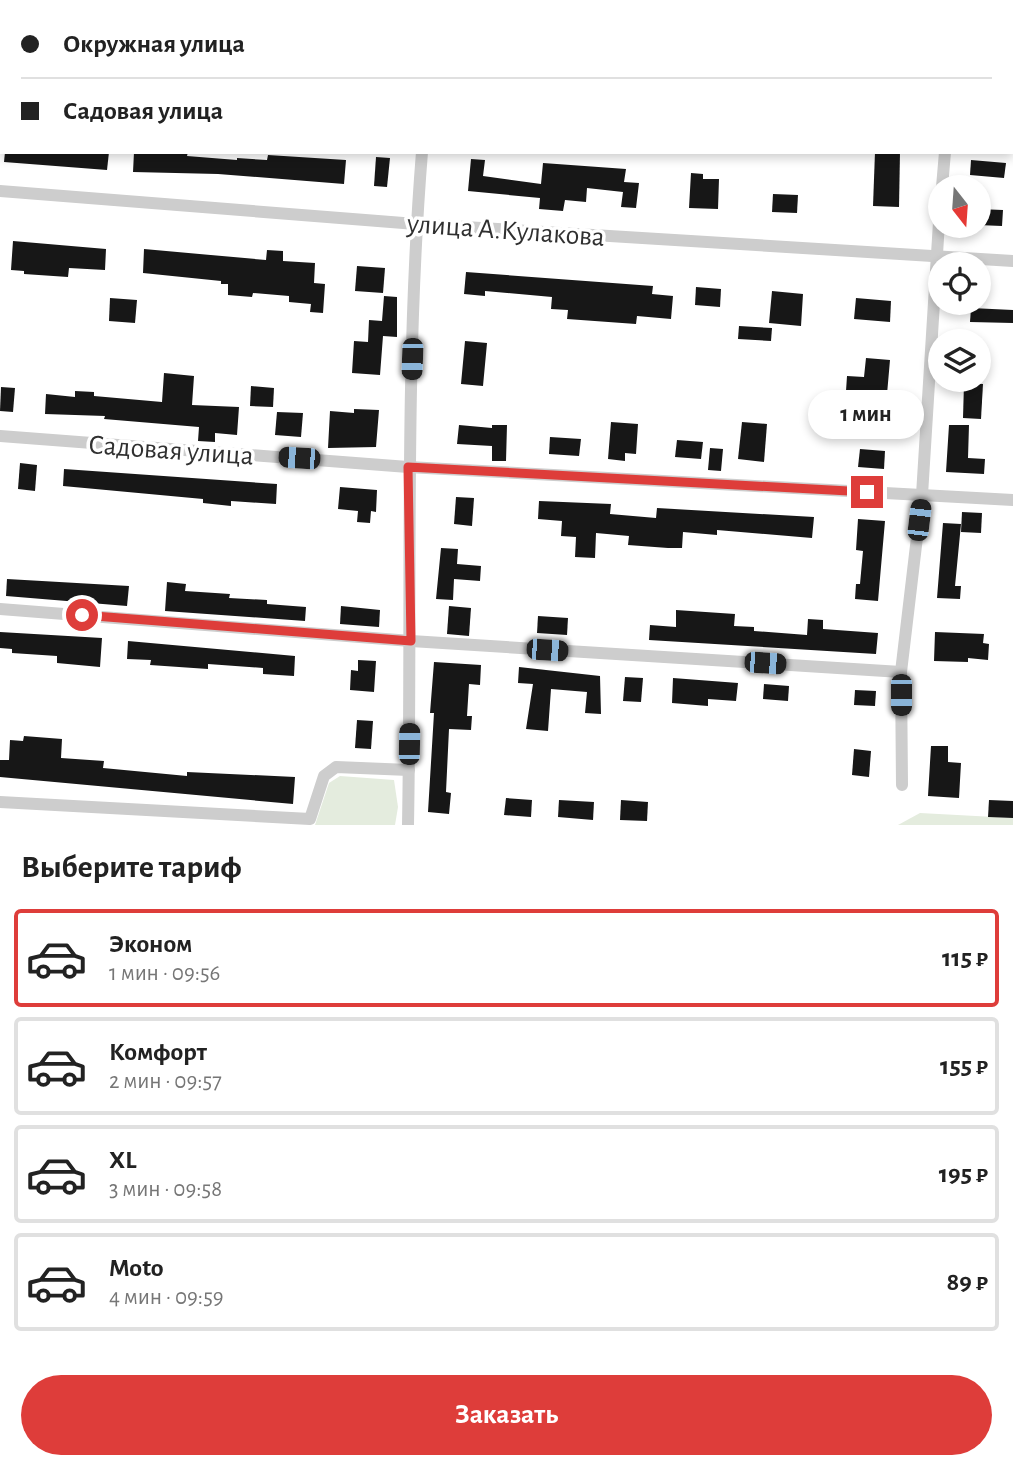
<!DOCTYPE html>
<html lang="ru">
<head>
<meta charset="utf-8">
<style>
	body { margin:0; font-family:"Alegreya Sans",sans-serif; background:#f6f6f6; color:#222; height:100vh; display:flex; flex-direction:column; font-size:26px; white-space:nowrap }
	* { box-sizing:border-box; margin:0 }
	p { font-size:23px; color:#767676 }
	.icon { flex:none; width:38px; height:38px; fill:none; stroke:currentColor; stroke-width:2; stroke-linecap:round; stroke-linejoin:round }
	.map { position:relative; height:825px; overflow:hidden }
	.drawer { display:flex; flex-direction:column; background:#fff; flex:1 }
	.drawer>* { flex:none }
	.banner { position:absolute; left:0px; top:0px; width:1013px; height:154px; box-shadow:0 4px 10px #0003; display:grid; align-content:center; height:154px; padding:0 21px; background:#fff }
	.needle { width:46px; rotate:163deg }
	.controls { position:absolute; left:928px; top:175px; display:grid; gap:14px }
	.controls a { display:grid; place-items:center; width:63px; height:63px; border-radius:50%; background:#fff; box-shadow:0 4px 10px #0003; font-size:35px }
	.end { position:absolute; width:32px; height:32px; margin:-16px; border:9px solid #de3d3a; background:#fff; box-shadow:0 0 0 4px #fff }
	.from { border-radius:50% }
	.bubble { position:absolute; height:49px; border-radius:24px; background:#fff; box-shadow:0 4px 10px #0003; font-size:23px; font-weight:700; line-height:49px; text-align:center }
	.car { position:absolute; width:21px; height:42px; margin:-21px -10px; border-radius:9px; box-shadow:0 0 5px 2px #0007; background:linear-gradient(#222 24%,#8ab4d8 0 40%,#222 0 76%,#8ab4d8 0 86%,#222 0) }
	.banner b { display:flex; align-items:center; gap:24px; height:66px; font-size:26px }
	.banner b+b { border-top:2px solid #e0e0e0 }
	.banner i { width:18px; height:18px; background:#222 }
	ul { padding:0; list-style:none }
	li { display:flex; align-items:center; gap:21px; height:98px; margin:0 14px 10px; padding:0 7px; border:4px solid #e0e0e0; border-radius:7px }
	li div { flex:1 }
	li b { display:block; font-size:26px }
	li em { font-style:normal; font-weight:700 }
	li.selected { border-color:#de3d3a }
	li>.icon { width:63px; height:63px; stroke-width:1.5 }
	h2 { padding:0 21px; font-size:32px; line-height:84px }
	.cta { display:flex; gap:14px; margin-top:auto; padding:14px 21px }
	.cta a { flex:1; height:80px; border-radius:42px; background:#de3d3a; color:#fff; font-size:28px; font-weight:700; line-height:80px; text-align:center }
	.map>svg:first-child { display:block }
	.green { fill:#e4ecde }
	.building { fill:#171717 }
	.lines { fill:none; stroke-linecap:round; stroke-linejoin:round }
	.street { stroke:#cdcdcd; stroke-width:12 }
	.route { stroke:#de3d3a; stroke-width:9 }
	.labels { text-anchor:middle; stroke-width:7; stroke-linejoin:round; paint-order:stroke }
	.street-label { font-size:28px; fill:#303030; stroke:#fff }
</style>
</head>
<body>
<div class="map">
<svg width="1013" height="825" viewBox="0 0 1013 825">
	<rect width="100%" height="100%" fill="#fff"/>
	<!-- green -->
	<g class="green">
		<polygon points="340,776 394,780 398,807 395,825 315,825 329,783"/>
		<polygon points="920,813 1013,818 1013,825 898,825"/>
	</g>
	<!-- building -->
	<g class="building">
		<polygon points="5,152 109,152 107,170 4,162"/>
		<polygon points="134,152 188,152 187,156 237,160 237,158 267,160 268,155 346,160 344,184 218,174 133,172"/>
		<polygon points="875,152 900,152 899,207 873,206"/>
		<polygon points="376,157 390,158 387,187 374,186"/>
		<polygon points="471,159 485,160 483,176 541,184 543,163 626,169 624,182 639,183 636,208 621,207 623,192 587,188 586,202 565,200 563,211 539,209 540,198 468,191"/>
		<polygon points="971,160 1006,163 1004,178 970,175"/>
		<polygon points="691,173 703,174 703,179 719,179 718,209 689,208"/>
		<polygon points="773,194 798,195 797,213 772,212"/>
		<polygon points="978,209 1003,210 1002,226 978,225"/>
		<polygon points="13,241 106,249 105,270 69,268 68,277 24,274 24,271 11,270"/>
		<polygon points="144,249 266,260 267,250 283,251 283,261 315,263 314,283 325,284 323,313 310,312 311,304 289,302 289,296 253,293 252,297 228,295 228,284 221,284 221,281 143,273"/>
		<polygon points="357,266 385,268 383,293 355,291"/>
		<polygon points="466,272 653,286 652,294 673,296 671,319 637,316 636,324 567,319 568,310 551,309 552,297 485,291 485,296 464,294"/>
		<polygon points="696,287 721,289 720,307 695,305"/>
		<polygon points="772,291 803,294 801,326 769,323"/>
		<polygon points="384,296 397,297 397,337 383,336 380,375 352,373 354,341 368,342 369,320 382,321"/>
		<polygon points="110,298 137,300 135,323 109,321"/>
		<polygon points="856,298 891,301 890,322 854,319"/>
		<polygon points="971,308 1013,310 1013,323 970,322"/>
		<polygon points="739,326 772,328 771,341 738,339"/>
		<polygon points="465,341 487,343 483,386 461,384"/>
		<polygon points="866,358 890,360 885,417 856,414 858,392 846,391 847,376 864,377"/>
		<polygon points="164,373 194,376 192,405 239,407 237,435 215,433 215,442 198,441 199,427 104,419 105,416 45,414 46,394 75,397 75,391 94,392 94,396 162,402"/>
		<polygon points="964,383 983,384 981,419 963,418"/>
		<polygon points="251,386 274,388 273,407 250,406"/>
		<polygon points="1,387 15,388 13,412 0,411"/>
		<polygon points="354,409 379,410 376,447 328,448 330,411 354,413"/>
		<polygon points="277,412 303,413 301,437 275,435"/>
		<polygon points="611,422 638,424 636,454 625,453 625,461 608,459"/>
		<polygon points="742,422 767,424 764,462 738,459"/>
		<polygon points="459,425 492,428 492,425 507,425 506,461 492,461 492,446 457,444"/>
		<polygon points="949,425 969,425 968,458 985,459 984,474 946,472"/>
		<polygon points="550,437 581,439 579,456 549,454"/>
		<polygon points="677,440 703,442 701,459 675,457"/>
		<polygon points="710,448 723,449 721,471 708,470"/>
		<polygon points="860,449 885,451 884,469 858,467"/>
		<polygon points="20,463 37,465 35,491 18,489"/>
		<polygon points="64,469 277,484 276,504 231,501 231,506 203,503 203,499 63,486"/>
		<polygon points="340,487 377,490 376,512 371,511 370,523 357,522 358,511 338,509"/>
		<polygon points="456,497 474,498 472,526 454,524"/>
		<polygon points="539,501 611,504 610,514 656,518 657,508 814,517 812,538 717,530 717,535 683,532 682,548 668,548 628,545 629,536 596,533 595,558 575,557 576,537 561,536 562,521 538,519"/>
		<polygon points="962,512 982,513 981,533 961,532"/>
		<polygon points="858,519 885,521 878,601 855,599 856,584 860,584 863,551 856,550"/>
		<polygon points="943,523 961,524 955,586 961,586 960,599 937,598"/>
		<polygon points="441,548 458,549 457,564 481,566 480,581 454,579 453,600 436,599"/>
		<polygon points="7,579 129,586 127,606 6,596"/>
		<polygon points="167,582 186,584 185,591 230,594 229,598 267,600 267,604 306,607 305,621 165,611"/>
		<polygon points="341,606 380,610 379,627 340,624"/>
		<polygon points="449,606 471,608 469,636 447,634"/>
		<polygon points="676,610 735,614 734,626 754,627 754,631 807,635 808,619 823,620 823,629 878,633 876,654 649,640 650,625 676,627"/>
		<polygon points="538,616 568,618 567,635 537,633"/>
		<polygon points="0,632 102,638 100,667 57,663 57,656 12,653 12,649 0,648"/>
		<polygon points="935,632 984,634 983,643 989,644 988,660 968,658 968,662 934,661"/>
		<polygon points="128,641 295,656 294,676 263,674 263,668 208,664 208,669 150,665 151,660 127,659"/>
		<polygon points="358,660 376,661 374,692 350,690 351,670 358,671"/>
		<polygon points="434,662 481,665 480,685 469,684 467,716 472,716 471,730 449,729 446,792 451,793 449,814 428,812 434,713 430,713"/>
		<polygon points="519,667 600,676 601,714 585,713 587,692 551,689 548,731 526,729 533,684 518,683"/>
		<polygon points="625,677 643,678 641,702 623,701"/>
		<polygon points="673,678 738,683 736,701 708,699 708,706 672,703"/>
		<polygon points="764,684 789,686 788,701 763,699"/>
		<polygon points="855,690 876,691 875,706 854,705"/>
		<polygon points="357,720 373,721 371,749 355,748"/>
		<polygon points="24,736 62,739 61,758 104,761 103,768 187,776 187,772 295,777 293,804 0,777 0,760 9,760 10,740 23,741"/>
		<polygon points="931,746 948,746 948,762 961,763 959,798 928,796"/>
		<polygon points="854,749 871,751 869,777 852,775"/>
		<polygon points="506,798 532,800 531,817 504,815"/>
		<polygon points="559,800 594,802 593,820 558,817"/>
		<polygon points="621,800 648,802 647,821 620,820"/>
		<polygon points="989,800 1013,801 1013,818 988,817"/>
	</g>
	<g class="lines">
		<!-- street -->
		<g class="street">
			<polyline points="757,0 775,2"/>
			<polyline points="434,2 434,0"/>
			<polyline points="958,2 958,0"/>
			<polyline points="1012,23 1013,23"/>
			<polyline points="942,187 945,152"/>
			<polyline points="0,191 416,224 1013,261"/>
			<polyline points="0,436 408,467 1013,500"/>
			<polyline points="0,609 411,641 901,672"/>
			<polyline points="902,785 901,672 922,495 940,206"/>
			<polyline points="0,802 310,819 324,776 336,767 409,770"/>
			<path d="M408 825C412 601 404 376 422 152"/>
		</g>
	</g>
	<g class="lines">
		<!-- route -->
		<polyline class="route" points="82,615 411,641 408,467 867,492"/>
	</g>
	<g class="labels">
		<!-- street labels -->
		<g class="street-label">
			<text transform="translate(506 229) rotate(4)" y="10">улица А.Кулакова</text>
			<text transform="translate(171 449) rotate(4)" y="10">Садовая улица</text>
		</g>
	</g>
</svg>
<div class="controls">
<a><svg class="needle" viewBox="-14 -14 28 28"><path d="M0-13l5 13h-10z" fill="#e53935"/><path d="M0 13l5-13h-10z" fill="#767676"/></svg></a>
<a><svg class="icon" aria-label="locate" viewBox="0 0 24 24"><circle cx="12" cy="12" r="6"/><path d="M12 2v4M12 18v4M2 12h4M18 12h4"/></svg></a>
<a><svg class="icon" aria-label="layers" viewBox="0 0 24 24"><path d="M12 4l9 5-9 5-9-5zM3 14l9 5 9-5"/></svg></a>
</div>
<i class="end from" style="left:82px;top:615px"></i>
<i class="end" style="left:867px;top:492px"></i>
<div class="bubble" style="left:808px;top:390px;width:116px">1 мин</div>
<i class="car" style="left:412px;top:359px;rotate:182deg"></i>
<i class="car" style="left:299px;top:458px;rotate:274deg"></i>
<i class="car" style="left:919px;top:520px;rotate:7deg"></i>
<i class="car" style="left:547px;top:650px;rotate:94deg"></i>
<i class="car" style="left:765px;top:663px;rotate:94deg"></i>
<i class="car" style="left:901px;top:695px;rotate:180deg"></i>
<i class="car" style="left:409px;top:744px;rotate:1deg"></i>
<div class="banner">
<b><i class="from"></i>Окружная улица</b>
<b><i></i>Садовая улица</b>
</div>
</div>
<section class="drawer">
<h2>Выберите тариф</h2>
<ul>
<li class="selected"><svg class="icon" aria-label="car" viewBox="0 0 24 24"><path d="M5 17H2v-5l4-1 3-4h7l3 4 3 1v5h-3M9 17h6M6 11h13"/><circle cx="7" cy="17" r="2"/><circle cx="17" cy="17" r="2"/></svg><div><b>Эконом</b><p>1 мин · 09:56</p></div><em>115 ₽</em></li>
<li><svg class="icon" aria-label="car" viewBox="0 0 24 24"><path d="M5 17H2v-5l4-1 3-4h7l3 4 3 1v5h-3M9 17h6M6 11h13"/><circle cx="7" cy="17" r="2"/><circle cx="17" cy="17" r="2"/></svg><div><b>Комфорт</b><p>2 мин · 09:57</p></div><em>155 ₽</em></li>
<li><svg class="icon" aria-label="car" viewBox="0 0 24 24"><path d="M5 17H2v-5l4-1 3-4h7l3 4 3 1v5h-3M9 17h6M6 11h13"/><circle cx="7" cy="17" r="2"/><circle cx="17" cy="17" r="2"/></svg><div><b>XL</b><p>3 мин · 09:58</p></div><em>195 ₽</em></li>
<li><svg class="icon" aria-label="car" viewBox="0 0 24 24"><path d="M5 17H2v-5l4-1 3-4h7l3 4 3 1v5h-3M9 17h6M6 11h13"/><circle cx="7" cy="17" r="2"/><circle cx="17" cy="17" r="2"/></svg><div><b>Moto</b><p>4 мин · 09:59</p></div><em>89 ₽</em></li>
</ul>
<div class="cta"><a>Заказать</a></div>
</section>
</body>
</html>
